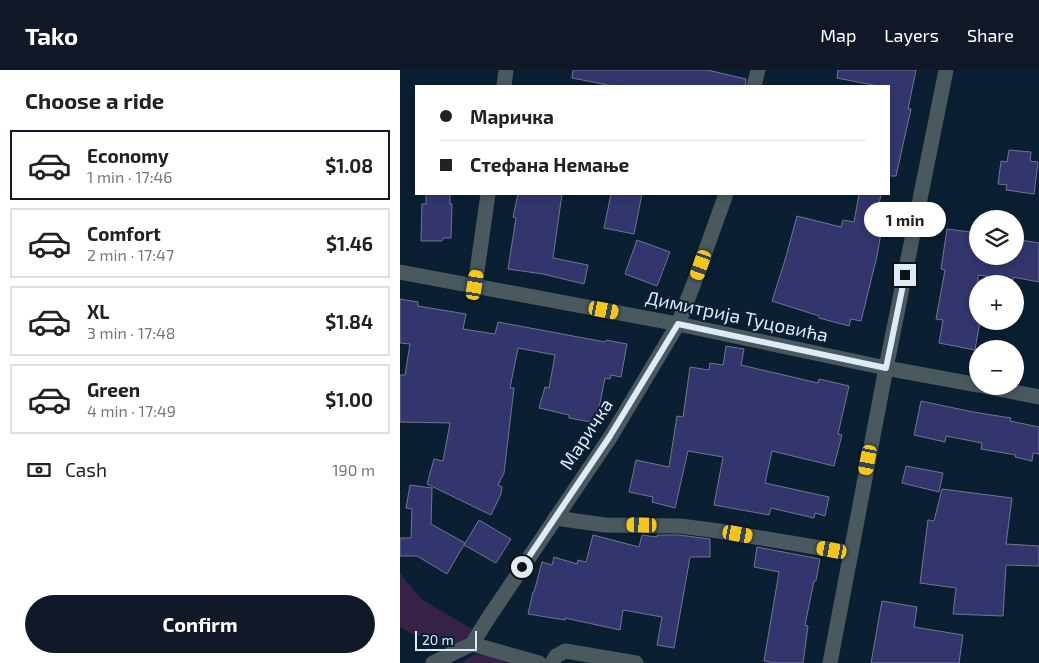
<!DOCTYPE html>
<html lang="en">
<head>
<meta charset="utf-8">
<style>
	body { margin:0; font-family:"Exo 2",sans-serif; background:#f2f2f2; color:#222; height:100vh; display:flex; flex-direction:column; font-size:19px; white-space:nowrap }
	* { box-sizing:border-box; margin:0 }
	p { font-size:16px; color:#767676 }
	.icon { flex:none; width:28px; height:28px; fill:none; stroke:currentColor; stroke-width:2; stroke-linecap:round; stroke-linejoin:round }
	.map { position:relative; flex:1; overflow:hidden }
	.side { display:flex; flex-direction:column; background:#fff; width:400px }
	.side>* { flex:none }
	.top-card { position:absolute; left:15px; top:15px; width:475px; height:110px; border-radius:0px; box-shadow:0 2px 8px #0003; display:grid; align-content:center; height:110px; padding:0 25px; background:#fff }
	.fabs { position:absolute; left:569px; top:140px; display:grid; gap:10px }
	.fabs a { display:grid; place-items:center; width:55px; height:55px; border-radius:50%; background:#fff; box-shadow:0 2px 8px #0003; font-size:25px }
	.scale { position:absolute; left:15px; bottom:12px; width:62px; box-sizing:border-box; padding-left:5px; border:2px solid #ddeaf7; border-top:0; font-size:14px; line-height:18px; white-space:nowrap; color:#ddeaf7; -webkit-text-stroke:4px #0a1f31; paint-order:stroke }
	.end { position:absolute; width:22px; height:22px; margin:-11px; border:6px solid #ddeaf7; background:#111; box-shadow:0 0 0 2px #111 }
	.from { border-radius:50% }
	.bubble { position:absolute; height:35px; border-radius:18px; background:#fff; box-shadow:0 2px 8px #0003; font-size:16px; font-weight:700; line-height:35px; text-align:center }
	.car { position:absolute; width:15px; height:30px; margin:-15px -8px; border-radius:6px; box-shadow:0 0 4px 1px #0007; background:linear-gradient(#f5c518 24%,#345 0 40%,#f5c518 0 76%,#345 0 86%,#f5c518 0) }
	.top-card b { display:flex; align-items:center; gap:18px; height:48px; font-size:19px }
	.top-card b+b { border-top:1px solid #e0e0e0 }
	.top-card i { width:12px; height:12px; background:#222 }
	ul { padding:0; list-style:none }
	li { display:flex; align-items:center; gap:15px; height:70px; margin:0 10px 8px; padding:0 15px; border:2px solid #e0e0e0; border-radius:0px }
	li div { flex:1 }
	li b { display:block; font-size:19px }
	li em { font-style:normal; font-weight:700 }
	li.active { border-color:#111827 }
	li>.icon { width:45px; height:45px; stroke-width:1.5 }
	h2 { padding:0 25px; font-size:22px; line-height:60px }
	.pay { display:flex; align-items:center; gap:12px; height:55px; padding:0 25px; font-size:19px }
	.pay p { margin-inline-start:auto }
	.cta { display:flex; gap:10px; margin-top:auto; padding:10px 25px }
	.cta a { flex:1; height:58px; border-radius:30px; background:#111827; color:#fff; font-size:20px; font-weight:700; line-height:58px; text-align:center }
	header { display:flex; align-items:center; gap:30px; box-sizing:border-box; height:70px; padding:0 25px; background:#111827; color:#fff }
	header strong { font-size:24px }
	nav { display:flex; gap:28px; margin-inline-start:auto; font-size:18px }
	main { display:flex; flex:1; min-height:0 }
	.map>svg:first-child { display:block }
	.green { fill:#372247 }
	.building { fill:#33366d; stroke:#717592 }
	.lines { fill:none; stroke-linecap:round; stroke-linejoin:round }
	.street { stroke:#49595d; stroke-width:15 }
	.route { stroke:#ddeaf7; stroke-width:6 }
	.labels { text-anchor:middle; stroke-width:4; stroke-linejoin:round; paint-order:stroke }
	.street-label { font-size:19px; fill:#ddeaf7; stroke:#0a1f31 }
</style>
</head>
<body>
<header>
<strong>Tako</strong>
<nav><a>Map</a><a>Layers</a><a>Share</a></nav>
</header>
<main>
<section class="side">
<h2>Choose a ride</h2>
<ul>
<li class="active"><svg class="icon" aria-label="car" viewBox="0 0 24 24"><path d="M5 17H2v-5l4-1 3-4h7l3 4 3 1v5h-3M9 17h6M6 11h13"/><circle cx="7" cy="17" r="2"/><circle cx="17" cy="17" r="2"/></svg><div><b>Economy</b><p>1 min · 17:46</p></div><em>$1.08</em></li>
<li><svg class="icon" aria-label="car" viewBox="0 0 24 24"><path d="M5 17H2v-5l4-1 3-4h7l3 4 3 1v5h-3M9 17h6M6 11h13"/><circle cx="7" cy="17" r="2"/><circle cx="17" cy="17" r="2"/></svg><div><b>Comfort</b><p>2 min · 17:47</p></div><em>$1.46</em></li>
<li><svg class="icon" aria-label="car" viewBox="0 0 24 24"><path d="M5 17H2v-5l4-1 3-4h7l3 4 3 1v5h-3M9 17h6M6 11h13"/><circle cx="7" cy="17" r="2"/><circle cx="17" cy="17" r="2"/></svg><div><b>XL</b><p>3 min · 17:48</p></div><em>$1.84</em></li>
<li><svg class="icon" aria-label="car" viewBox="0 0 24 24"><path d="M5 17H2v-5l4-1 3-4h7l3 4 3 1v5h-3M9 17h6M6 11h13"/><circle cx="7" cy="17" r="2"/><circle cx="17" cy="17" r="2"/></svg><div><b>Green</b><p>4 min · 17:49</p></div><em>$1.00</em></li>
</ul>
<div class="pay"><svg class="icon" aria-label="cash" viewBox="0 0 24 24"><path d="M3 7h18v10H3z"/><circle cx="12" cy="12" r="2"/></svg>Cash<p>190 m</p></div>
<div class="cta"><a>Confirm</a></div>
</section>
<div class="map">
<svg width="639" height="593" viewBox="0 0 639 593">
	<rect width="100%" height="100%" fill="#0a1f31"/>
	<!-- green -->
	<g class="green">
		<path d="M0 503 21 529 72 559C67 570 58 576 47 579L30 569 13 564 0 557Z"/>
		<polygon points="73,585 86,585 115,593 61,593"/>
	</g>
	<!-- building -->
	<g class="building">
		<polygon points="173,0 307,0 346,9 345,16 213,16 172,8"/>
		<polygon points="438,0 516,0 508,39 511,39 496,106 489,106 489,16 478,16 437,8"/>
		<polygon points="609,80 631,82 630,91 638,92 634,124 606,120 607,115 598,114 601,91 607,92"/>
		<polygon points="26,124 50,124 50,134 52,134 51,168 43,168 42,171 21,171 22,134 26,134"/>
		<polygon points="118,124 162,124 153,188 188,195 184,214 143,204 108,199 116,148 113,147"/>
		<polygon points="211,124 242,124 234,164 204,158"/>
		<polygon points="459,124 481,124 475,156 482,157 477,186 461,251 451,249 449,256 419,248 419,246 372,231 385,190 397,146 441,157 443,150 454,152"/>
		<polygon points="547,159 578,163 578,186 615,186 615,169 639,173 639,212 613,207 613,210 578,205 578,251 580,251 575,280 539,273 543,250 536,249 545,200 541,199"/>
		<polygon points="237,170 270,182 257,216 225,204"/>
		<polygon points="0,229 18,232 18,236 66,244 63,259 95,264 98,252 205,272 206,270 227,274 221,307 211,305 210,309 205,308 196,353 169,348 169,345 139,338 145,317 149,318 155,285 118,278 110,318 114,318 104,403 98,415 102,417 101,424 91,445 27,414 34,389 43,391 50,353 0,352 0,305 5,305 10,274 0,273"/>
		<polygon points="326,276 344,279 341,295 418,313 419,309 449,316 438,364 442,365 434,396 372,381 365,413 429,427 425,446 415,443 414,448 371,438 369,445 314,435 323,387 288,381 275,438 252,432 253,427 229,422 236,390 269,397 277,346 283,347 290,297 309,300 310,293 323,295"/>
		<polygon points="521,331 573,342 611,348 610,351 639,357 639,384 633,383 632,391 615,387 616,385 581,379 582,373 546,366 545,372 514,365"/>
		<polygon points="506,396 543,403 539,422 502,413"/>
		<polygon points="10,415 32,418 31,454 65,473 47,504 17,486 0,486 0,468 11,468 12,439 6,438"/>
		<polygon points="542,419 612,428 606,474 639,476 639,496 606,495 603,546 553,544 556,518 520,513 528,450 534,451"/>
		<polygon points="79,450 111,469 96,493 64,475"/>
		<polygon points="193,465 239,477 242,465 257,467 257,465 279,465 310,469 310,487 290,487 274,578 257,575 262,547 223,540 220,560 165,548 165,550 128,544 133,522 134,522 142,492 152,495 154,487 177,494 178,490 186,492"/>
		<polygon points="357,477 420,489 416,511 414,511 405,555 408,556 403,593 377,593 364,591 379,502 354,497"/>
		<polygon points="482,531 517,537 514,557 563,565 559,593 471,593"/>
	</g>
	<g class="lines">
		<!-- street -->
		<g class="street">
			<polyline points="104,16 106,0"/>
			<polyline points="354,16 358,0"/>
			<polyline points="0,202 278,254 486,298 578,315"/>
			<polyline points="75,215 88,124"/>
			<polyline points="583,316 639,327"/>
			<polyline points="155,448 205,455 280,456 319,461 451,483"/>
			<polyline points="72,574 139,593"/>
			<polyline points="33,593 72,574 89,547 211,366 278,254 294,213 326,124"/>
			<polyline points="152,593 156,586 165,581 236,593"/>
			<polyline points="430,593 486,298 546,0"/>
		</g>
	</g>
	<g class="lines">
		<!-- route -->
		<polyline class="route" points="122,497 210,366 278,254 486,298 505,205"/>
	</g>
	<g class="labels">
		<!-- street labels -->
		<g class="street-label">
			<text transform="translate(337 246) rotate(12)" y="7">Димитрија Туцовића</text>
			<text transform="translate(186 364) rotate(-57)" y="7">Маричка</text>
		</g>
	</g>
</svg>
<div class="fabs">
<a><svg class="icon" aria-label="layers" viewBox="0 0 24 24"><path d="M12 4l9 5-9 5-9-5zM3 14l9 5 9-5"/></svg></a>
<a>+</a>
<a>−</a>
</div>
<div class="scale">20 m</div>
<i class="end from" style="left:122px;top:497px"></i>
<i class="end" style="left:505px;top:205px"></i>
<div class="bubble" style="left:464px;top:132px;width:82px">1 min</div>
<i class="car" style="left:301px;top:195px;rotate:199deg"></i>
<i class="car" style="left:75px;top:215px;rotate:9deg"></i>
<i class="car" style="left:204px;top:240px;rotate:101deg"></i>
<i class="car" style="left:468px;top:390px;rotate:191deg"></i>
<i class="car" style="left:242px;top:455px;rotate:271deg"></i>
<i class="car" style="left:338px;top:464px;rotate:100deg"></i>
<i class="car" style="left:432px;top:480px;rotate:280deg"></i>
<div class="top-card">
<b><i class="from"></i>Маричка</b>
<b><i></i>Стефана Немање</b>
</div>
</div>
</main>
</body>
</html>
